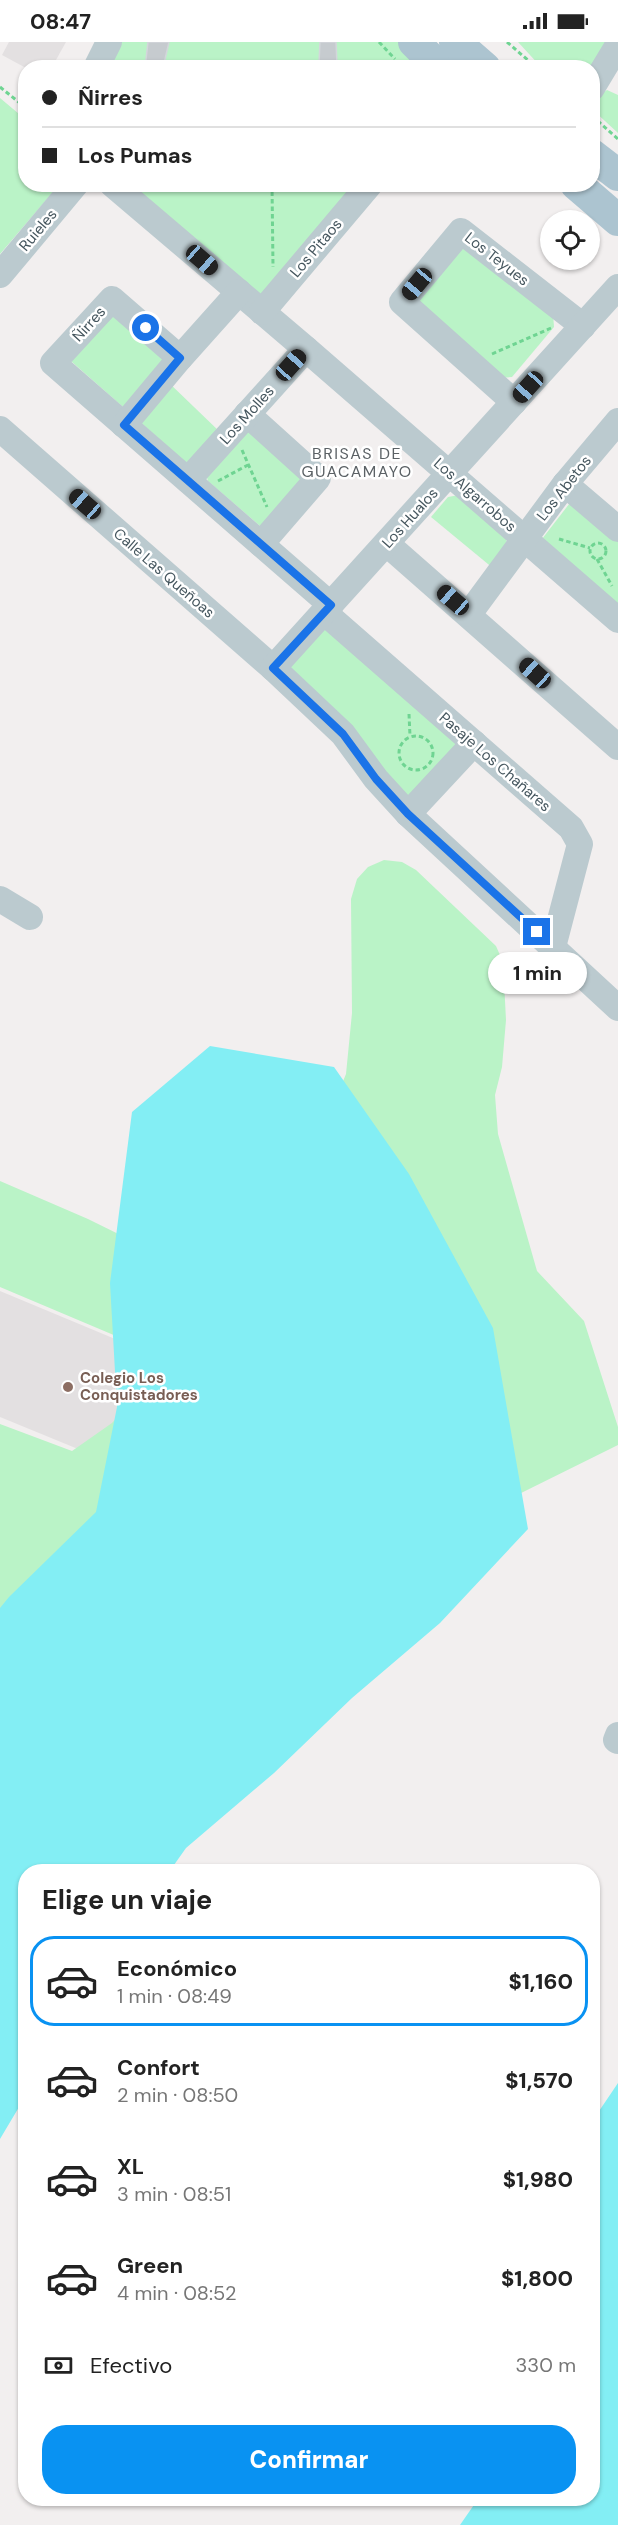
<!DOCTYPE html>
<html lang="es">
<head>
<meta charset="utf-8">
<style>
	body { margin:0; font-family:"DM Sans",sans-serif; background:#f2f2f2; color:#222; height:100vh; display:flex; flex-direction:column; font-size:22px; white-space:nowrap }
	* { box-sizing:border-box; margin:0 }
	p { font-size:20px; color:#767676 }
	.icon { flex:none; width:33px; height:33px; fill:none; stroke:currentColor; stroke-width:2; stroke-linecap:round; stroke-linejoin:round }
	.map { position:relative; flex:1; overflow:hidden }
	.panel { position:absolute; left:18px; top:1822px; width:582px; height:642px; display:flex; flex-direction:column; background:#fff; border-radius:24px; box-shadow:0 2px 4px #0004 }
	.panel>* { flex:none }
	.guide { position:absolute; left:18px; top:18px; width:582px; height:132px; border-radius:24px; box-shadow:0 2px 4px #0004; display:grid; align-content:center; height:132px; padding:0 24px; background:#fff }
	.tools { position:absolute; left:540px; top:168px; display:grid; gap:12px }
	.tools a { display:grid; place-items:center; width:60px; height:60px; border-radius:50%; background:#fff; box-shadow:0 2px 4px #0004; font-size:30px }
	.end { position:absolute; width:27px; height:27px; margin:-14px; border:8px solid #1a73e8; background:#fff; box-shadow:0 0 0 3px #fff }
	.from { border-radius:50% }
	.bubble { position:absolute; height:42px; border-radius:21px; background:#fff; box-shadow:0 2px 4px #0004; font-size:20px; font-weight:800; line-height:42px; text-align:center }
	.car { position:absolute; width:18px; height:36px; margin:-18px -9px; border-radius:8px; box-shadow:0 0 4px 2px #0007; background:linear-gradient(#222 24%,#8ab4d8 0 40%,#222 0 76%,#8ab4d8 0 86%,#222 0) }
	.guide b { display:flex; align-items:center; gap:21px; height:57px; font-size:22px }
	.guide b+b { border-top:2px solid #e0e0e0 }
	.guide i { width:15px; height:15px; background:#222 }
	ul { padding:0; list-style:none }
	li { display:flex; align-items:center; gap:18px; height:90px; margin:0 12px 9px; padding:0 12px; border:3px solid transparent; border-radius:24px }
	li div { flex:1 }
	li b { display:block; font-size:22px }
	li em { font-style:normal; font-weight:800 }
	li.selected { border-color:#0992f2 }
	li>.icon { width:54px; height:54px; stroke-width:1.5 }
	h2 { padding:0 24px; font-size:27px; line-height:72px }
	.pay { display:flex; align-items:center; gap:15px; height:66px; padding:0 24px; font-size:22px }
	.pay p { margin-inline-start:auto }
	.primary-button { display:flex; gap:12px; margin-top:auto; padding:12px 24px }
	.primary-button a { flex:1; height:69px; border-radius:24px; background:#0992f2; color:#fff; font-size:24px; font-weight:800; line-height:69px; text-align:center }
	.status { display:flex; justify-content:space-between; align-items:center; height:42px; padding:0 30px; background:#fff; direction:ltr }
	.status svg { height:16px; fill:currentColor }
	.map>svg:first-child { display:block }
	.education { fill:#e3e0e1 }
	.green { fill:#baf3c7 }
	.water { fill:#83eef4 }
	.building { fill:#c6cbcf; stroke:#d3d6db; stroke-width:1.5 }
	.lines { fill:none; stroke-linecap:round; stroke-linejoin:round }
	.path { stroke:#6fd492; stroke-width:3; stroke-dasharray:4.5 3; stroke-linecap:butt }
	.minor { stroke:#bbcacf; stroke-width:26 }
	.major { stroke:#acc4d0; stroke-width:32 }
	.route { stroke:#1a73e8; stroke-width:8 }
	.education-dot { fill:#8d6e63; stroke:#fff; stroke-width:2 }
	.labels { text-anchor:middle; stroke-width:5; stroke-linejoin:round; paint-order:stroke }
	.street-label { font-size:15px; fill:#45565e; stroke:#fff }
	.education-label { font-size:15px; font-weight:bold; fill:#785e54; stroke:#fff; text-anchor:start }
	.neighbourhood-label { font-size:16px; letter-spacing:1.5px; fill:#5b6165; stroke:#fff }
</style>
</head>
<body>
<div class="status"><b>08:47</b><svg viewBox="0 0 49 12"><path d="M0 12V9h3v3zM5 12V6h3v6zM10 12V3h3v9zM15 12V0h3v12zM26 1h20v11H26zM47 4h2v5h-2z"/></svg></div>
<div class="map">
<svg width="618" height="2483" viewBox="0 0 618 2483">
	<rect width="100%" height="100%" fill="#f2efef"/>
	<!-- education -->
	<g class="education">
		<polygon points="9,0 66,0 52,25 26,26 2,13"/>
		<polygon points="0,1249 156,1314 95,1414 0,1375"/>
	</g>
	<!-- green -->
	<g class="green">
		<polygon points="100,0 403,0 428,26 87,26"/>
		<polygon points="518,0 609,0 592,26 541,25"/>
		<polygon points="607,48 618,53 618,91 593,68 592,59"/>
		<polygon points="0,56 25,77 26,142 59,143 0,212"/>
		<polygon points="122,143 358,143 264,252 251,253"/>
		<polygon points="464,200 553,271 554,285 512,335 498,336 414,257"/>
		<polygon points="110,267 168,318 123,365 72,320 71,311"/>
		<polygon points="167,339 221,391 186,421 139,379"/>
		<polygon points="253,385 306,440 260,484 208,439 205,429"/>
		<polygon points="459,453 506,495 508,508 494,527 431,475 448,455"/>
		<polygon points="573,457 618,495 618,562 542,497"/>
		<polygon points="326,585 463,698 412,758 291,634 291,622"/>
		<polygon points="384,818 402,820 416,828 496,904 503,920 506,978 502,1025 495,1053 498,1092 537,1229 584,1279 618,1385 618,1403 501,1461 26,1830 0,2034 0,1382 72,1409 112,1381 132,1359 161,1313 0,1245 0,1139 88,1177 161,1213 329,1073 346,1032 352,971 351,857 357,837 368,825"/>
	</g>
	<!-- water -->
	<g class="water">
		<polygon points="210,1004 334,1025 409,1132 493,1286 528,1487 440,1581 352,1656 274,1731 186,1806 169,1830 26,1830 25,2055 0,2097 0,1566 9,1555 96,1470 117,1365 110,1241 132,1070"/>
		<polygon points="618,2041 618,2483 460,2483 478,2457 592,2457 593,2078"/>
	</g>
	<!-- building -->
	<g class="building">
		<polygon points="148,0 169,0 163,26 145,26"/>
		<polygon points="320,0 336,0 337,23 319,21"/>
	</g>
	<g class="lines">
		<!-- path -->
		<g class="path">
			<polyline points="379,0 395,17"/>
			<polyline points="507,0 537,26"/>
			<polyline points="0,45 26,66"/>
			<polyline points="592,74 618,97"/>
			<polyline points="272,142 273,225"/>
			<polyline points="492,312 551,286"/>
			<polyline points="242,408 267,465"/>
			<polyline points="218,439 248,423"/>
			<polyline points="559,497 590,506"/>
			<circle cx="598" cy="509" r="8"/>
			<polyline points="597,517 612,544"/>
			<polyline points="409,672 410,694"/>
			<circle cx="416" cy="711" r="17"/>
		</g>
		<!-- minor -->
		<g class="minor">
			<polyline points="96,26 109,0"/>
			<polyline points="592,46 618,3"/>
			<polyline points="112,142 306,307 618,578"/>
			<polyline points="0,233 76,142"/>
			<polyline points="262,270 370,142"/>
			<polyline points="180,316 112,257 53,321 331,563"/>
			<polyline points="514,360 402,260 461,189 583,284"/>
			<polyline points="247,372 318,436 261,502"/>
			<polyline points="124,383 180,316 239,250"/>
			<polyline points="0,387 273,626 343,692 376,737 408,772 618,966"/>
			<polyline points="188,438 306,307"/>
			<polyline points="565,442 618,487"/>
			<polyline points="387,502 618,705"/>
			<polyline points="325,571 571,786 580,802 553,905"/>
			<polyline points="469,572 565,442 618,379"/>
			<polyline points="273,626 618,245"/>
			<polyline points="408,772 474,701"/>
			<polyline points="0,857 30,875"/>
			<polyline points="618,1693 616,1698 618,1699"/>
		</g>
		<!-- major -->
		<g class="major">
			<polyline points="414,0 440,26"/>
			<polyline points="455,0 485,26"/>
			<polyline points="592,113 618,133"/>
			<polyline points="576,142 618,178"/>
		</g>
	</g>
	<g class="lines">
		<!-- route -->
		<polyline class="route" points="146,286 180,316 124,383 331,563 273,626 343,692 376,737 408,772 537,890"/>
	</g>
	<!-- markers -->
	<circle class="education-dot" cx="68" cy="1345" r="6"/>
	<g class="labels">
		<!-- street labels -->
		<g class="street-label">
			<text transform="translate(38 188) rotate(-50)" y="5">Ruieles</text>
			<text transform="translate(316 206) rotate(-50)" y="5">Los Pitaos</text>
			<text transform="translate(497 217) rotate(38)" y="5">Los Teyues</text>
			<text transform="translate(89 282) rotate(-48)" y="5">Ñirres</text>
			<text transform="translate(247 373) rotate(-48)" y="5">Los Molles</text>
			<text transform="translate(564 446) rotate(-52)" y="5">Los Abetos</text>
			<text transform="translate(475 453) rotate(41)" y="5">Los Algarrobos</text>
			<text transform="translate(410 476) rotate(-48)" y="5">Los Hualos</text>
			<text transform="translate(164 531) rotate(41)" y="5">Calle Las Queñoas</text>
			<text transform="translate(495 720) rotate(41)" y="5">Pasaje Los Chañares</text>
		</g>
		<!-- education labels -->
		<g class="education-label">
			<text x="80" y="1341">Colegio Los<tspan x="80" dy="17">Conquistadores</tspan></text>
		</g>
		<!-- neighbourhood labels -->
		<g class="neighbourhood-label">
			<text x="357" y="417">BRISAS DE<tspan x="357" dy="18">GUACAMAYO</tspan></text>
		</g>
	</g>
</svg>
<div class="tools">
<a><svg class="icon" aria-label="locate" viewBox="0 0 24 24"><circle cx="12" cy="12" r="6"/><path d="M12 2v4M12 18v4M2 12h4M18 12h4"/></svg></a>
</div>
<i class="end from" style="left:146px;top:286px"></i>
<i class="end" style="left:537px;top:890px"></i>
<div class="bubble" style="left:488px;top:910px;width:99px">1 min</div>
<i class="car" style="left:202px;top:218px;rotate:131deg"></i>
<i class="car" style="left:417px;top:242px;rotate:220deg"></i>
<i class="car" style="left:291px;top:323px;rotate:42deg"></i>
<i class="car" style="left:528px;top:345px;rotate:222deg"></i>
<i class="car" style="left:85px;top:462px;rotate:311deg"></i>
<i class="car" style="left:453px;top:558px;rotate:311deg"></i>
<i class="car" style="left:535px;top:631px;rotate:312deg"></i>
<div class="guide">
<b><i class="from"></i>Ñirres</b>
<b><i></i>Los Pumas</b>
</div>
<section class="panel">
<h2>Elige un viaje</h2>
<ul>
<li class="selected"><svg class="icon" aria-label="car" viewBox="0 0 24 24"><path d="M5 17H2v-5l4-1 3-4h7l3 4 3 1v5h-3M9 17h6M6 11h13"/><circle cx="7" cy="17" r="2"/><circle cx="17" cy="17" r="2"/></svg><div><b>Económico</b><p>1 min · 08:49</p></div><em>$1,160</em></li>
<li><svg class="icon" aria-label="car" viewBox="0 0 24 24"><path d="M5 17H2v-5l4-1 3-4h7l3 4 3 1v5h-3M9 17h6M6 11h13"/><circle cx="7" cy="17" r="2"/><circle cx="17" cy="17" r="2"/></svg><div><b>Confort</b><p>2 min · 08:50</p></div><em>$1,570</em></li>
<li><svg class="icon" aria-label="car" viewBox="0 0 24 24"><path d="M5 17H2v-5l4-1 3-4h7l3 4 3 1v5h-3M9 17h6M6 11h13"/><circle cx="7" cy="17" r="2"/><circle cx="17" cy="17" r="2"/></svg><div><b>XL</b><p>3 min · 08:51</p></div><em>$1,980</em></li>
<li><svg class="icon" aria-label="car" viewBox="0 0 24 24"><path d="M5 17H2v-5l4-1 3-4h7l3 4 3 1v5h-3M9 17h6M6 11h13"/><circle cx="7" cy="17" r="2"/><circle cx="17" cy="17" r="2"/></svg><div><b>Green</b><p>4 min · 08:52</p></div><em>$1,800</em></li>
</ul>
<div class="pay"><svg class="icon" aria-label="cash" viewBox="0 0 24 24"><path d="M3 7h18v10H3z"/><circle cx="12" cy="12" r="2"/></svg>Efectivo<p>330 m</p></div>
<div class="primary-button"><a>Confirmar</a></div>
</section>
</div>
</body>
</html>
